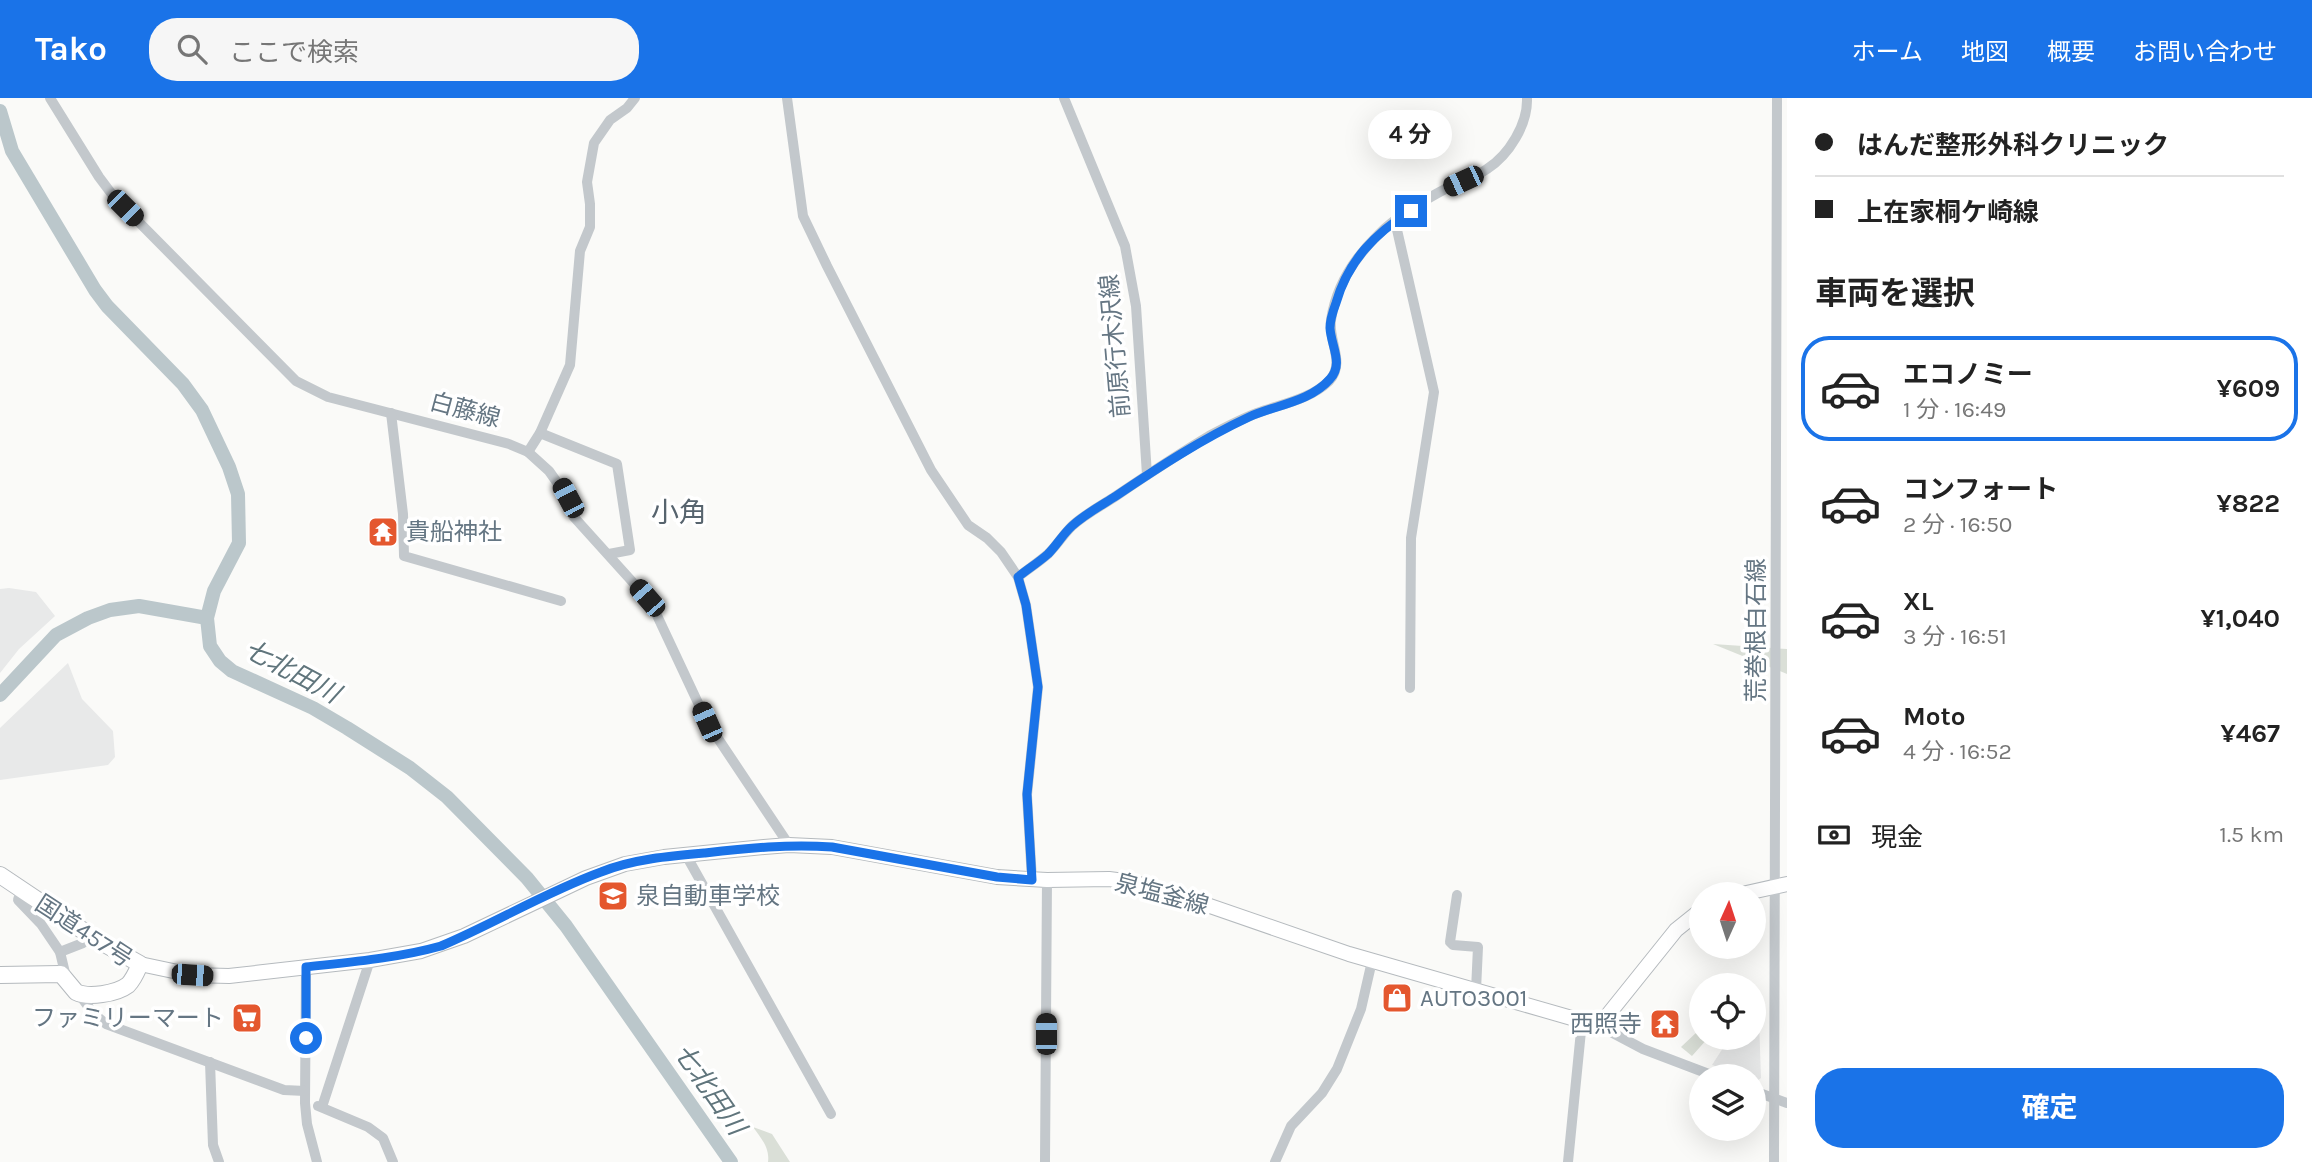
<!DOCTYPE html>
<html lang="ja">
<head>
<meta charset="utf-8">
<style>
	body { margin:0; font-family:Karla,"Noto Sans JP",sans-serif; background:#f6f6f6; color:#222; height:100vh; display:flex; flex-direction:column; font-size:26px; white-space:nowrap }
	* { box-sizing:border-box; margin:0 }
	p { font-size:23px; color:#767676 }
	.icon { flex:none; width:38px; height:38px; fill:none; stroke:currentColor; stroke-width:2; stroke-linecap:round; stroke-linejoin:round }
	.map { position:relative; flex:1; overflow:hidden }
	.sheet { display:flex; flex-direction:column; background:#fff; width:525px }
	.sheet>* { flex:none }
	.hud { display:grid; align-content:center; height:154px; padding:0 28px; background:#fff }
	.needle { width:46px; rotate:3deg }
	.fabs { position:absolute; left:1689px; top:784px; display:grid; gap:14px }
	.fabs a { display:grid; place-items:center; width:77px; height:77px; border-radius:50%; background:#fff; box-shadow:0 7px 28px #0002; font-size:35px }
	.end { position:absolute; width:32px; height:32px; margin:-16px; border:9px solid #1a73e8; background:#fff; box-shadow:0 0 0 4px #fff }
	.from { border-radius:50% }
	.bubble { position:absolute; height:49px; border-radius:24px; background:#fff; box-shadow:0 7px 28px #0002; font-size:23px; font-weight:700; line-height:49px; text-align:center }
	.car { position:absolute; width:21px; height:42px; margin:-21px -10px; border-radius:9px; box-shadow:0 0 5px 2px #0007; background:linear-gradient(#222 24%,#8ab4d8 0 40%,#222 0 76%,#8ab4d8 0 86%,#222 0) }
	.hud b { display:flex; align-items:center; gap:24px; height:66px; font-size:26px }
	.hud b+b { border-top:2px solid #e0e0e0 }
	.hud i { width:18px; height:18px; background:#222 }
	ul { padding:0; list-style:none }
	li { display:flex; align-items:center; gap:21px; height:105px; margin:0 14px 10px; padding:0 14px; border:4px solid transparent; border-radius:28px }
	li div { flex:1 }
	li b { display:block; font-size:26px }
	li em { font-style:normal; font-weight:700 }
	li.selected { border-color:#1a73e8 }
	li>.icon { width:63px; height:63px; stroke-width:1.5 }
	h2 { padding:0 28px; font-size:32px; line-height:84px }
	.pay { display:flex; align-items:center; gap:18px; height:77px; padding:0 28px; font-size:26px }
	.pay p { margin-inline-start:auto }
	.button { display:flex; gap:14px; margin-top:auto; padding:14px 28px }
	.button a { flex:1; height:80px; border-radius:28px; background:#1a73e8; color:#fff; font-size:28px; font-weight:700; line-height:80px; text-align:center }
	header { display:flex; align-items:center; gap:42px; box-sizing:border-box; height:98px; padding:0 35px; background:#1a73e8; color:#fff }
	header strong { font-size:33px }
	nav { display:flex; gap:38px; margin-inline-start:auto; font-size:24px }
	.search { width:490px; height:63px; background:#f6f6f6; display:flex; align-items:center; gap:18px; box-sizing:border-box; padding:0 24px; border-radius:28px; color:#767676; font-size:26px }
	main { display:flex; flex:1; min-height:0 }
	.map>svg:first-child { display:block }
	.built { fill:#e8e9e9 }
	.green { fill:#dadfd7 }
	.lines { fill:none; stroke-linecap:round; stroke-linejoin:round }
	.river { stroke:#bbc7cb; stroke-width:14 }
	.major-casing { stroke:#b5babe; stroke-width:16 }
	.highway-casing { stroke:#b4b9bd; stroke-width:18 }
	.minor { stroke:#c3c8cc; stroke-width:10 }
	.major { stroke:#fff; stroke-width:14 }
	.highway { stroke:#fff; stroke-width:16 }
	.route { stroke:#1a73e8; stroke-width:9 }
	.labels { text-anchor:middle; stroke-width:7; stroke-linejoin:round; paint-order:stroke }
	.street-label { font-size:24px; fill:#657683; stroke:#fff }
	.poi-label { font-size:24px; fill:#657683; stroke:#fff; text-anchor:start }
	.water-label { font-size:26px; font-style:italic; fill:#60757c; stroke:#fff }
	.quarter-label { font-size:28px; fill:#57646e; stroke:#fff }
</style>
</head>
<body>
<header>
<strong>Tako</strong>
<div class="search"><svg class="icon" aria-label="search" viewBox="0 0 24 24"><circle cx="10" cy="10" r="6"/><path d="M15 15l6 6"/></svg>ここで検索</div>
<nav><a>ホーム</a><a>地図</a><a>概要</a><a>お問い合わせ</a></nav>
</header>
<main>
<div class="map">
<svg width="1787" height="1064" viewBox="0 0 1787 1064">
	<rect width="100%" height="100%" fill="#fafaf8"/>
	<!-- built -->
	<g class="built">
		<polygon points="9,490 36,494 55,518 19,551 0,575 0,491"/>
		<polygon points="68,565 82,601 113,633 115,659 108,667 0,682 0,630"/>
		<polygon points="1759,921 1761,980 1757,983 1754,982 1754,978 1744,978 1712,967 1723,950 1736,940 1754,940 1754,926"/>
	</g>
	<!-- green -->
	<g class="green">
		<polygon points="1713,546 1787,551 1787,576"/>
		<polygon points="1701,919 1701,940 1708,940 1692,958 1681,949 1698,933 1694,926"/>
		<path d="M753 1029 772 1036 790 1064H768C770 1050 761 1040 753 1029Z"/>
	</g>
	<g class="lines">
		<!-- river -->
		<g class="river">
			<polyline points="0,13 12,53 95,192 107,208 183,286 202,312 229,369 238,396 239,445 214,493 207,520 210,548 220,563 232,573 313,610 347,630 410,670 447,699 527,780 566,828 731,1064"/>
			<polyline points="0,597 56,537 88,520 110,512 139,508 207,520"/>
		</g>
		<!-- major casing -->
		<g class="major-casing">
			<g id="major">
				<polyline points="1742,796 1787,786"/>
				<path d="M140 866 192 877 229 878 370 862 421 853 464 838 586 780 625 766 664 759 764 749 789 747 832 749 997 779 1047 782 1109 781 1132 784 1181 798 1349 856 1582 923C1592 924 1599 924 1607 918L1676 832 1701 812"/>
			</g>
		</g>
		<!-- highway casing -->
		<g class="highway-casing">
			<path id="highway" d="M0 777 94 840 140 866C137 873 134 881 128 887 116 896 88 900 76 894L61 876 0 877"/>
		</g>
		<!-- minor -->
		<g class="minor">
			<polyline points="50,0 99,79 114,99 296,283 328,299 509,346 528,354 549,373 568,400 573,418 647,500 654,511 707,624 789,747"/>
			<polyline points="787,0 803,118 827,168 931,372 968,427 987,440 1001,454 1018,479"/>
			<polyline points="1064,0 1125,148 1136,208 1147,377"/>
			<polyline points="1395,123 1434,294 1411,440 1410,590"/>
			<polyline points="391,315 403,416 404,458 561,503"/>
			<polyline points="540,335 617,366 630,452 609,456"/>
			<polyline points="528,354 540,335 570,267 580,153 590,129 590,106 587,84 594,45 610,22 627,10 635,0"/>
			<polyline points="686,757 831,1016"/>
			<path d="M1032 782 1027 697 1038 589 1026 507 1018 479C1028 471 1039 464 1048 456 1057 447 1063 437 1072 428 1085 416 1101 408 1116 398 1147 377 1177 357 1209 338 1224 330 1241 321 1257 315 1281 306 1309 302 1329 283 1346 265 1328 243 1331 222 1336 188 1354 160 1379 136 1397 118 1426 101 1449 89 1461 83 1476 79 1487 71 1509 57 1528 26 1527 0"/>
			<polyline points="21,792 18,802 41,826 60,854 66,879"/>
			<polyline points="1457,797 1450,844 1453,847 1478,849 1476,892"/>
			<polyline points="60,854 83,845"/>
			<polyline points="306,869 305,1005 307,1026 317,1064"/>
			<polyline points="79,896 93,915 106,926 284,992 305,993"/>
			<polyline points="1592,924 1643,951 1714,978"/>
			<polyline points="210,964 213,1047 219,1064"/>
			<polyline points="1754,993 1787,1005"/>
			<polyline points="318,1008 368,1029 383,1040 393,1064"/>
			<polyline points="322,1009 370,862"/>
			<polyline points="1045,1064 1047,782"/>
			<polyline points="1275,1064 1291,1028 1322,995 1337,971 1361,911 1372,863"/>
			<polyline points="1568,1064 1582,923"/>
			<polyline points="1774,1064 1777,0"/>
		</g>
		<!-- major -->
		<use href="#major" class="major"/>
		<!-- highway -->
		<use href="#highway" class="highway"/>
	</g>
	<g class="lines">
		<!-- route -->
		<path class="route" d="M306 940V869C351 864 398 860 441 848 495 825 546 794 601 774 634 761 670 758 705 755 748 750 789 746 832 749L997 779 1032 782 1027 696 1038 589 1026 507 1018 479C1028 471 1039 464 1048 456 1057 447 1063 436 1072 428 1085 416 1102 407 1116 398 1159 369 1202 341 1249 319 1275 307 1310 304 1330 281 1344 266 1331 248 1330 230 1330 221 1333 213 1336 205 1348 163 1375 135 1411 113"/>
	</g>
	<!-- icons -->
	<defs>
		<g id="temple-square" transform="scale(1.575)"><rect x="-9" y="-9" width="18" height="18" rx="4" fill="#e4572e" stroke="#fff"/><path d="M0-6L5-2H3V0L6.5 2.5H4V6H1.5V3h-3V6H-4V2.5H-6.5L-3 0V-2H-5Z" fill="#fff"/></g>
		<g id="school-square" transform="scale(1.575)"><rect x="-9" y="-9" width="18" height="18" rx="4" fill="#e4572e" stroke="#fff"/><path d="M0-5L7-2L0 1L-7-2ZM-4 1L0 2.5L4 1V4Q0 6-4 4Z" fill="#fff"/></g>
		<g id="shop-square" transform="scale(1.575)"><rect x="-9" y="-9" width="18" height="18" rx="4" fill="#e4572e" stroke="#fff"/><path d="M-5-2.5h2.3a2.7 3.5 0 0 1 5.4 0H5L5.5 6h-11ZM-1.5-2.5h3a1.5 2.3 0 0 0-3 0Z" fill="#fff"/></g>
		<g id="supermarket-square" transform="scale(1.575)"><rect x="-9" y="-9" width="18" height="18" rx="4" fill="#e4572e" stroke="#fff"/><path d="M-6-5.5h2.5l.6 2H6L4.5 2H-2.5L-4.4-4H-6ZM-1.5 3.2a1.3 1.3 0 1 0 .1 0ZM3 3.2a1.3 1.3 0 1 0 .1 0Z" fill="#fff"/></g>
	</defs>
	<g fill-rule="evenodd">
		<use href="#temple-square" x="383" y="434"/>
		<use href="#school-square" x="613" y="798"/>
		<use href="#shop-square" x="1397" y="900"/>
		<use href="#supermarket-square" x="247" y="920"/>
		<use href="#temple-square" x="1665" y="926"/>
	</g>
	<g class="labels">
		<!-- street labels -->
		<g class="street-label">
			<text transform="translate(1115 248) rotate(-95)" y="8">前原行木沢線</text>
			<text transform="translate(465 312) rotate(15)" y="8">白藤線</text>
			<text transform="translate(1756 532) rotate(-90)" y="8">荒巻根白石線</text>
			<text transform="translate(1162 796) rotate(15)" y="8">泉塩釜線</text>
			<text transform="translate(84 833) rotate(33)" y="8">国道457号</text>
		</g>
		<!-- poi labels -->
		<g class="poi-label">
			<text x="406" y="442">貴船神社</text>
			<text x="636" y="806">泉自動車学校</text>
			<text x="1420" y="908">AUTO3001</text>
			<text x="224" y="928" text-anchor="end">ファミリーマート</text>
			<text x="1642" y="934" text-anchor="end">西照寺</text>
		</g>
		<!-- water labels -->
		<g class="water-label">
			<text transform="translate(292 573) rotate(28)" y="9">七北田川</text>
			<text transform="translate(710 991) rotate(55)" y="9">七北田川</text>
		</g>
		<!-- quarter labels -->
		<g class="quarter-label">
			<text x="679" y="424">小角</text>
		</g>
	</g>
</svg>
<div class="fabs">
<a><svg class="needle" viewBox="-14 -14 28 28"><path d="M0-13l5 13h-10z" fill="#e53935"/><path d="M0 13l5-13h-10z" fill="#767676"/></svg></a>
<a><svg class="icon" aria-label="locate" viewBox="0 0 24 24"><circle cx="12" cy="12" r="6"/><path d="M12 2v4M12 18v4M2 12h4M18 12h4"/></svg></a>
<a><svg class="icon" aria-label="layers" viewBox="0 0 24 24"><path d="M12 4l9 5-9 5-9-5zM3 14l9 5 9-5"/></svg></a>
</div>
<i class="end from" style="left:306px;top:940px"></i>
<i class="end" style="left:1411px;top:113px"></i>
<div class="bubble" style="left:1368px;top:12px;width:84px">4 分</div>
<i class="car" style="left:1463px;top:83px;rotate:245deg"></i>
<i class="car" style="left:125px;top:110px;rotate:135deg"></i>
<i class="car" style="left:568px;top:400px;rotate:332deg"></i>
<i class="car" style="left:647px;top:500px;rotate:319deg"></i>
<i class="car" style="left:707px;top:624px;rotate:336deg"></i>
<i class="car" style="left:192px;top:877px;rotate:94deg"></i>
<i class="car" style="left:1046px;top:936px;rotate:0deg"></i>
</div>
<section class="sheet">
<div class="hud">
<b><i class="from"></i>はんだ整形外科クリニック</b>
<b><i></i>上在家桐ケ崎線</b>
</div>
<h2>車両を選択</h2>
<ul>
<li class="selected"><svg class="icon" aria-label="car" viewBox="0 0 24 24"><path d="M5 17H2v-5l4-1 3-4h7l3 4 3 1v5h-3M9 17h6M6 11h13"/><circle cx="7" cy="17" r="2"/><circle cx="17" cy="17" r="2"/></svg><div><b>エコノミー</b><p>1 分 · 16:49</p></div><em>¥609</em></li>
<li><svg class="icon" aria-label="car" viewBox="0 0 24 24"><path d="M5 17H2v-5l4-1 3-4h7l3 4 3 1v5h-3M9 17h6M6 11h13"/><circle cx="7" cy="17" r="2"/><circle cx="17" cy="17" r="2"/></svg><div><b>コンフォート</b><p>2 分 · 16:50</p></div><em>¥822</em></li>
<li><svg class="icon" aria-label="car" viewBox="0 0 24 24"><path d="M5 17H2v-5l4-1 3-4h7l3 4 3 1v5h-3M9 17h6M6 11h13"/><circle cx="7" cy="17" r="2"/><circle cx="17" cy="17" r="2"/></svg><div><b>XL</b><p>3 分 · 16:51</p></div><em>¥1,040</em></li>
<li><svg class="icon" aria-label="car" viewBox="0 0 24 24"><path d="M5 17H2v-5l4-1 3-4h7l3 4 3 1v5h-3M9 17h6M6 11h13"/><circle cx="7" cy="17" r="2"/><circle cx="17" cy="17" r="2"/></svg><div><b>Moto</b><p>4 分 · 16:52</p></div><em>¥467</em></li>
</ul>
<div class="pay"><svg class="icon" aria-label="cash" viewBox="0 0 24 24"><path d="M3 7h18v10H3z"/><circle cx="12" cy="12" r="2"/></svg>現金<p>1.5 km</p></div>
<div class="button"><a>確定</a></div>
</section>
</main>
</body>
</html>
